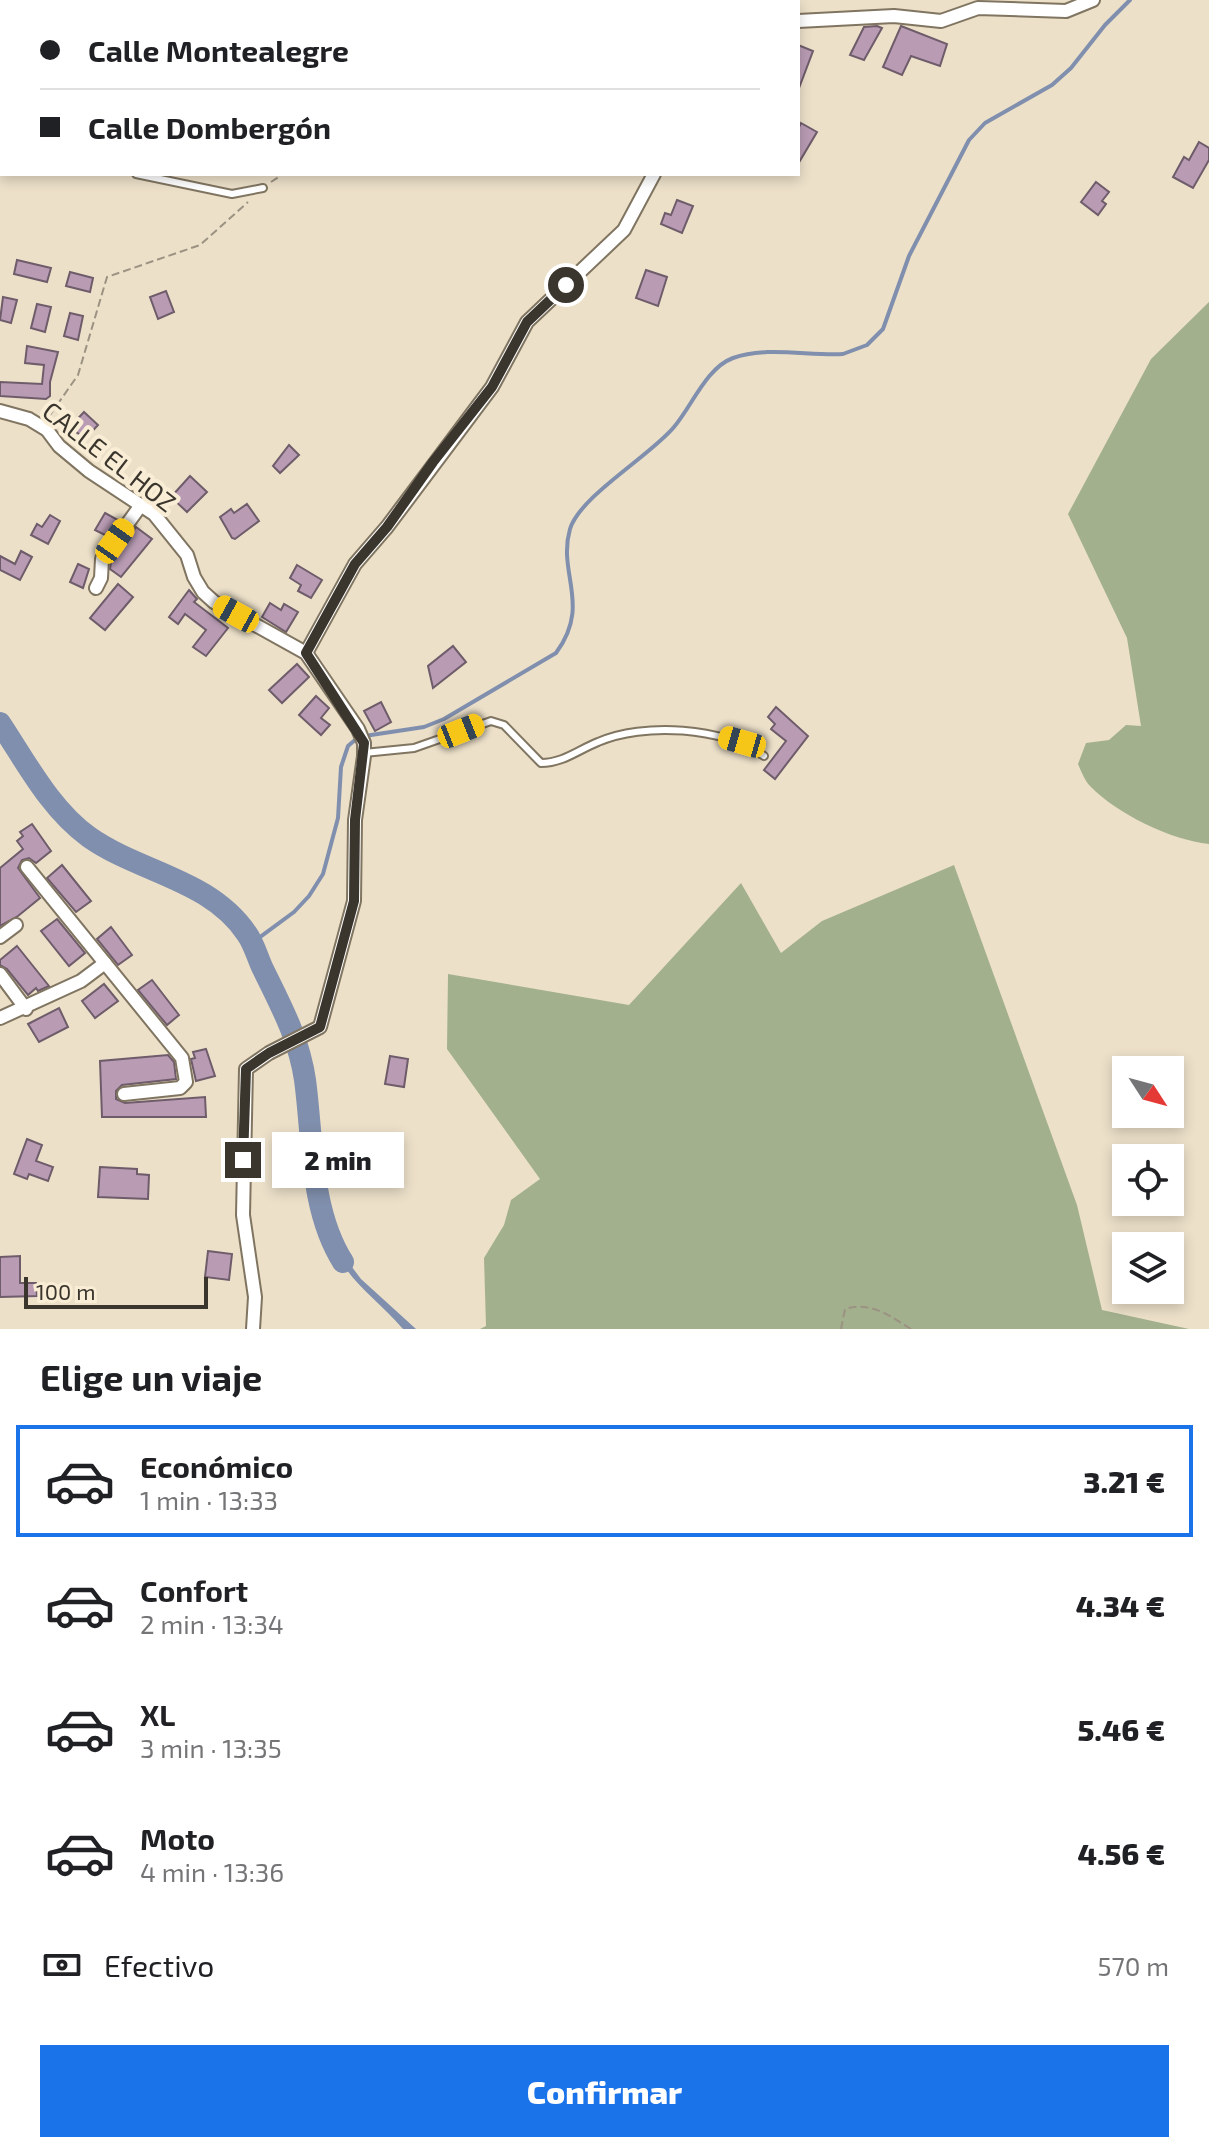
<!DOCTYPE html>
<html lang="es">
<head>
<meta charset="utf-8">
<style>
	body { margin:0; font-family:"Exo 2",sans-serif; background:#f6f6f6; color:#202124; height:100vh; display:flex; flex-direction:column; font-size:30px; white-space:nowrap }
	* { box-sizing:border-box; margin:0 }
	p { font-size:26px; color:#757577 }
	.icon { flex:none; width:44px; height:44px; fill:none; stroke:currentColor; stroke-width:2; stroke-linecap:round; stroke-linejoin:round }
	.map { position:relative; height:1329px; overflow:hidden }
	.sheet { display:flex; flex-direction:column; background:#fff; flex:1 }
	.sheet>* { flex:none }
	.top-card { position:absolute; left:0px; top:0px; width:800px; height:176px; box-shadow:0 4px 12px #0003; display:grid; align-content:center; height:176px; padding:0 40px; background:#fff }
	.needle { width:52px; rotate:126deg }
	.fabs { position:absolute; left:1112px; top:1056px; display:grid; gap:16px }
	.fabs a { display:grid; place-items:center; width:72px; height:72px; border-radius:0px; background:#fff; box-shadow:0 4px 12px #0003; font-size:40px }
	.scale { position:absolute; left:24px; bottom:20px; width:184px; box-sizing:border-box; padding-left:8px; border:4px solid #3a352d; border-top:0; font-size:22px; line-height:28px; white-space:nowrap; color:#3a352d; -webkit-text-stroke:6px #f9edd6; paint-order:stroke }
	.end { position:absolute; width:36px; height:36px; margin:-18px; border:10px solid #3a352d; background:#fff; box-shadow:0 0 0 4px #fff }
	.from { border-radius:50% }
	.bubble { position:absolute; height:56px; border-radius:0px; background:#fff; box-shadow:0 4px 12px #0003; font-size:26px; font-weight:800; line-height:56px; text-align:center }
	.car { position:absolute; width:24px; height:48px; margin:-24px -12px; border-radius:10px; box-shadow:0 0 6px 2px #0007; background:linear-gradient(#f5c518 24%,#345 0 40%,#f5c518 0 76%,#345 0 86%,#f5c518 0) }
	.top-card b { display:flex; align-items:center; gap:28px; height:76px; font-size:30px }
	.top-card b+b { border-top:2px solid #e0e0e0 }
	.top-card i { width:20px; height:20px; background:#202124 }
	ul { padding:0; list-style:none }
	li { display:flex; align-items:center; gap:24px; height:112px; margin:0 16px 12px; padding:0 24px; border:4px solid transparent; border-radius:0px }
	li div { flex:1 }
	li b { display:block; font-size:30px }
	li em { font-style:normal; font-weight:800 }
	li.selected { border-color:#1a73e8 }
	li>.icon { width:72px; height:72px; stroke-width:1.5 }
	h2 { padding:0 40px; font-size:36px; line-height:96px }
	.pay { display:flex; align-items:center; gap:20px; height:88px; padding:0 40px; font-size:30px }
	.pay p { margin-inline-start:auto }
	.primary-button { display:flex; gap:16px; margin-top:auto; padding:16px 40px }
	.primary-button a { flex:1; height:92px; border-radius:0px; background:#1a73e8; color:#fff; font-size:32px; font-weight:800; line-height:92px; text-align:center }
	.map>svg:first-child { display:block }
	.forest { fill:#a3b08e }
	.water { fill:#808fad }
	.lines { fill:none; stroke-linecap:round; stroke-linejoin:round }
	.stream { stroke:#808fad; stroke-width:4 }
	.river { stroke:#808fad; stroke-width:22 }
	.building { fill:#b99cb4; stroke:#6e5c6a; stroke-width:2 }
	.service-casing { stroke:#807561; stroke-width:10 }
	.minor-casing { stroke:#807561; stroke-width:16 }
	.path { stroke:#9b9282; stroke-width:2; stroke-dasharray:8 4; stroke-linecap:butt }
	.service { stroke:#fff; stroke-width:6 }
	.minor { stroke:#fff; stroke-width:12 }
	.route { stroke:#3a352d; stroke-width:10 }
	.labels { text-anchor:middle; stroke-width:8; stroke-linejoin:round; paint-order:stroke }
	.street-label { font-size:26px; fill:#3a352d; stroke:#f9edd6 }
</style>
</head>
<body>
<div class="map">
<svg width="1209" height="1329" viewBox="0 0 1209 1329">
	<rect width="100%" height="100%" fill="#ece0c9"/>
	<!-- forest -->
	<g class="forest">
		<polygon points="0,0 416,0 417,2 2,2 2,10"/>
		<path d="M1209 302V844C1171 840 1117 814 1090 786 1085 781 1081 771 1078 764L1086 743 1109 740 1126 725 1141 726 1127 638 1068 514 1151 359Z"/>
		<polygon points="954,865 1077,1205 1102,1310 1189,1329 480,1329 486,1326 484,1258 504,1225 511,1200 540,1179 447,1049 448,974 629,1005 741,883 781,953 822,921"/>
	</g>
	<!-- water -->
	<path class="water" d="M330 1238 361 1279 416 1329H403C374 1295 346 1282 330 1238Z"/>
	<g class="lines">
		<!-- stream -->
		<path class="stream" d="M252 943 294 912 309 896 323 874 338 818 341 767 348 746 355 740 371 735 424 727 444 719 556 653C592 604 557 574 570 529 580 496 650 456 674 427 692 406 706 368 733 358 766 346 809 356 843 354L867 345 883 329 909 256 969 140 985 123 1052 85 1071 68 1105 25 1130 0"/>
		<!-- river -->
		<path class="river" d="M0 723C26 762 50 809 89 837 140 873 210 879 247 934 254 944 257 956 262 967 280 1004 299 1038 305 1080 313 1139 310 1210 343 1262"/>
	</g>
	<!-- building -->
	<g class="building">
		<polygon points="877,26 882,28 864,60 850,55 864,27"/>
		<polygon points="901,26 947,44 940,66 911,56 902,75 883,67"/>
		<polygon points="798,45 813,51 799,88 798,88"/>
		<polygon points="801,123 817,132 798,164 798,129"/>
		<polygon points="1199,142 1209,148 1209,160 1193,188 1173,177 1184,157 1189,160"/>
		<polygon points="1096,182 1109,192 1102,201 1106,204 1098,215 1081,202"/>
		<polygon points="677,200 693,206 682,233 661,224 665,213 671,215"/>
		<polygon points="17,260 51,268 47,282 14,274"/>
		<polygon points="646,270 667,277 658,306 636,298"/>
		<polygon points="70,272 93,278 90,292 66,286"/>
		<polygon points="166,291 174,312 158,319 150,297"/>
		<polygon points="3,297 17,300 11,323 0,320"/>
		<polygon points="37,304 51,307 45,332 31,328"/>
		<polygon points="70,313 83,316 78,340 64,336"/>
		<polygon points="27,346 58,352 50,382 50,396 46,399 0,396 0,382 42,384 44,365 25,363"/>
		<polygon points="84,412 98,425 86,438 69,428"/>
		<polygon points="289,445 299,455 280,473 273,466"/>
		<polygon points="190,476 207,492 187,512 171,497"/>
		<polygon points="247,504 259,521 235,539 232,538 220,517 231,509 234,513"/>
		<polygon points="105,513 118,520 107,536 95,530"/>
		<polygon points="50,515 60,521 48,544 31,535 37,524 42,527"/>
		<polygon points="136,527 152,539 121,577 110,569 111,562"/>
		<polygon points="21,551 32,557 20,580 0,570 0,556 15,564"/>
		<polygon points="78,564 89,569 83,588 70,582"/>
		<polygon points="297,565 322,580 311,598 298,591 301,585 290,578"/>
		<polygon points="118,584 133,597 105,630 90,618"/>
		<polygon points="189,590 197,599 194,602 228,628 206,656 193,647 206,630 185,614 178,624 169,617"/>
		<polygon points="270,603 281,610 284,604 298,612 286,632 262,617"/>
		<polygon points="453,646 466,662 433,688 428,666"/>
		<polygon points="297,664 309,677 282,703 269,690"/>
		<polygon points="316,696 329,708 321,718 330,725 321,735 299,715"/>
		<polygon points="381,702 391,722 375,731 364,711"/>
		<polygon points="776,707 808,736 775,779 764,770 786,741 771,729 775,724 768,717"/>
		<polygon points="32,824 51,851 36,863 29,858 22,860 18,868 40,898 18,916 0,926 0,868 23,849 17,841 23,836 20,832"/>
		<polygon points="62,865 91,901 76,912 47,878"/>
		<polygon points="57,919 85,953 69,966 41,931"/>
		<polygon points="111,927 132,955 118,965 97,939"/>
		<polygon points="17,946 49,986 38,991 36,988 28,995 7,969 0,965 0,960"/>
		<polygon points="152,980 179,1015 167,1025 138,990"/>
		<polygon points="104,984 118,1001 95,1018 82,1001"/>
		<polygon points="59,1008 68,1027 39,1042 28,1024"/>
		<polygon points="206,1049 215,1076 196,1081 191,1059 195,1058 193,1052"/>
		<polygon points="168,1055 174,1062 176,1079 122,1085 116,1091 116,1099 125,1103 205,1097 206,1117 102,1117 100,1061"/>
		<polygon points="390,1056 408,1059 404,1087 385,1084"/>
		<polygon points="27,1139 42,1145 36,1161 53,1167 48,1181 29,1174 27,1179 14,1174"/>
		<polygon points="100,1167 137,1169 137,1174 149,1175 148,1199 98,1197"/>
		<polygon points="208,1251 232,1254 229,1280 205,1277"/>
		<polygon points="20,1256 20,1283 36,1283 37,1296 0,1297 0,1257"/>
	</g>
	<g class="lines">
		<!-- service casing -->
		<g class="service-casing">
			<g id="service">
				<polyline points="0,138 2,138"/>
				<polyline points="136,174 232,194 263,188"/>
				<path d="M364 753 414 748 491 721 504 725 541 763C563 763 578 750 598 742 643 722 724 727 764 756"/>
			</g>
		</g>
		<!-- minor casing -->
		<g class="minor-casing">
			<g id="minor">
				<polyline points="798,21 894,16 941,21 978,8 1066,11 1093,0"/>
				<polyline points="0,411 29,419 47,430 59,446 89,471 154,514 187,555 194,577 203,592 214,602 306,653 358,729 364,743 364,756 355,820 354,901 320,1027 269,1053 246,1069 243,1215 255,1297 253,1329"/>
				<polyline points="96,588 101,578 102,559 141,505"/>
				<polyline points="306,653 355,564 387,527 492,387 527,322 624,230 654,174"/>
				<polyline points="27,867 182,1058 186,1082 180,1088 124,1094"/>
				<polyline points="0,937 16,925"/>
				<polyline points="0,974 26,1009"/>
				<polyline points="0,1018 81,981 105,963"/>
			</g>
		</g>
		<!-- path -->
		<g class="path">
			<polyline points="459,2 460,0"/>
			<polyline points="271,182 283,174"/>
			<polyline points="50,415 78,375 107,277 200,245 248,202"/>
			<path d="M841 1329 845 1309C871 1301 890 1316 911 1329"/>
		</g>
		<!-- service -->
		<use href="#service" class="service"/>
		<!-- minor -->
		<use href="#minor" class="minor"/>
	</g>
	<g class="lines">
		<!-- route -->
		<polyline class="route" points="243,1160 246,1069 269,1053 320,1027 354,901 355,820 364,743 306,653 355,564 387,527 433,462 492,387 527,322 566,285"/>
	</g>
	<g class="labels">
		<!-- street labels -->
		<g class="street-label">
			<text transform="translate(109 457) rotate(38)" y="9">CALLE EL HOZ</text>
		</g>
	</g>
</svg>
<div class="fabs">
<a><svg class="needle" viewBox="-14 -14 28 28"><path d="M0-13l5 13h-10z" fill="#e53935"/><path d="M0 13l5-13h-10z" fill="#757577"/></svg></a>
<a><svg class="icon" aria-label="locate" viewBox="0 0 24 24"><circle cx="12" cy="12" r="6"/><path d="M12 2v4M12 18v4M2 12h4M18 12h4"/></svg></a>
<a><svg class="icon" aria-label="layers" viewBox="0 0 24 24"><path d="M12 4l9 5-9 5-9-5zM3 14l9 5 9-5"/></svg></a>
</div>
<div class="scale">100 m</div>
<i class="end from" style="left:566px;top:285px"></i>
<i class="end" style="left:243px;top:1160px"></i>
<div class="bubble" style="left:272px;top:1132px;width:132px">2 min</div>
<i class="car" style="left:115px;top:541px;rotate:35deg"></i>
<i class="car" style="left:236px;top:614px;rotate:299deg"></i>
<i class="car" style="left:461px;top:731px;rotate:68deg"></i>
<i class="car" style="left:742px;top:742px;rotate:286deg"></i>
<div class="top-card">
<b><i class="from"></i>Calle Montealegre</b>
<b><i></i>Calle Dombergón</b>
</div>
</div>
<section class="sheet">
<h2>Elige un viaje</h2>
<ul>
<li class="selected"><svg class="icon" aria-label="car" viewBox="0 0 24 24"><path d="M5 17H2v-5l4-1 3-4h7l3 4 3 1v5h-3M9 17h6M6 11h13"/><circle cx="7" cy="17" r="2"/><circle cx="17" cy="17" r="2"/></svg><div><b>Económico</b><p>1 min · 13:33</p></div><em>3.21 €</em></li>
<li><svg class="icon" aria-label="car" viewBox="0 0 24 24"><path d="M5 17H2v-5l4-1 3-4h7l3 4 3 1v5h-3M9 17h6M6 11h13"/><circle cx="7" cy="17" r="2"/><circle cx="17" cy="17" r="2"/></svg><div><b>Confort</b><p>2 min · 13:34</p></div><em>4.34 €</em></li>
<li><svg class="icon" aria-label="car" viewBox="0 0 24 24"><path d="M5 17H2v-5l4-1 3-4h7l3 4 3 1v5h-3M9 17h6M6 11h13"/><circle cx="7" cy="17" r="2"/><circle cx="17" cy="17" r="2"/></svg><div><b>XL</b><p>3 min · 13:35</p></div><em>5.46 €</em></li>
<li><svg class="icon" aria-label="car" viewBox="0 0 24 24"><path d="M5 17H2v-5l4-1 3-4h7l3 4 3 1v5h-3M9 17h6M6 11h13"/><circle cx="7" cy="17" r="2"/><circle cx="17" cy="17" r="2"/></svg><div><b>Moto</b><p>4 min · 13:36</p></div><em>4.56 €</em></li>
</ul>
<div class="pay"><svg class="icon" aria-label="cash" viewBox="0 0 24 24"><path d="M3 7h18v10H3z"/><circle cx="12" cy="12" r="2"/></svg>Efectivo<p>570 m</p></div>
<div class="primary-button"><a>Confirmar</a></div>
</section>
</body>
</html>
